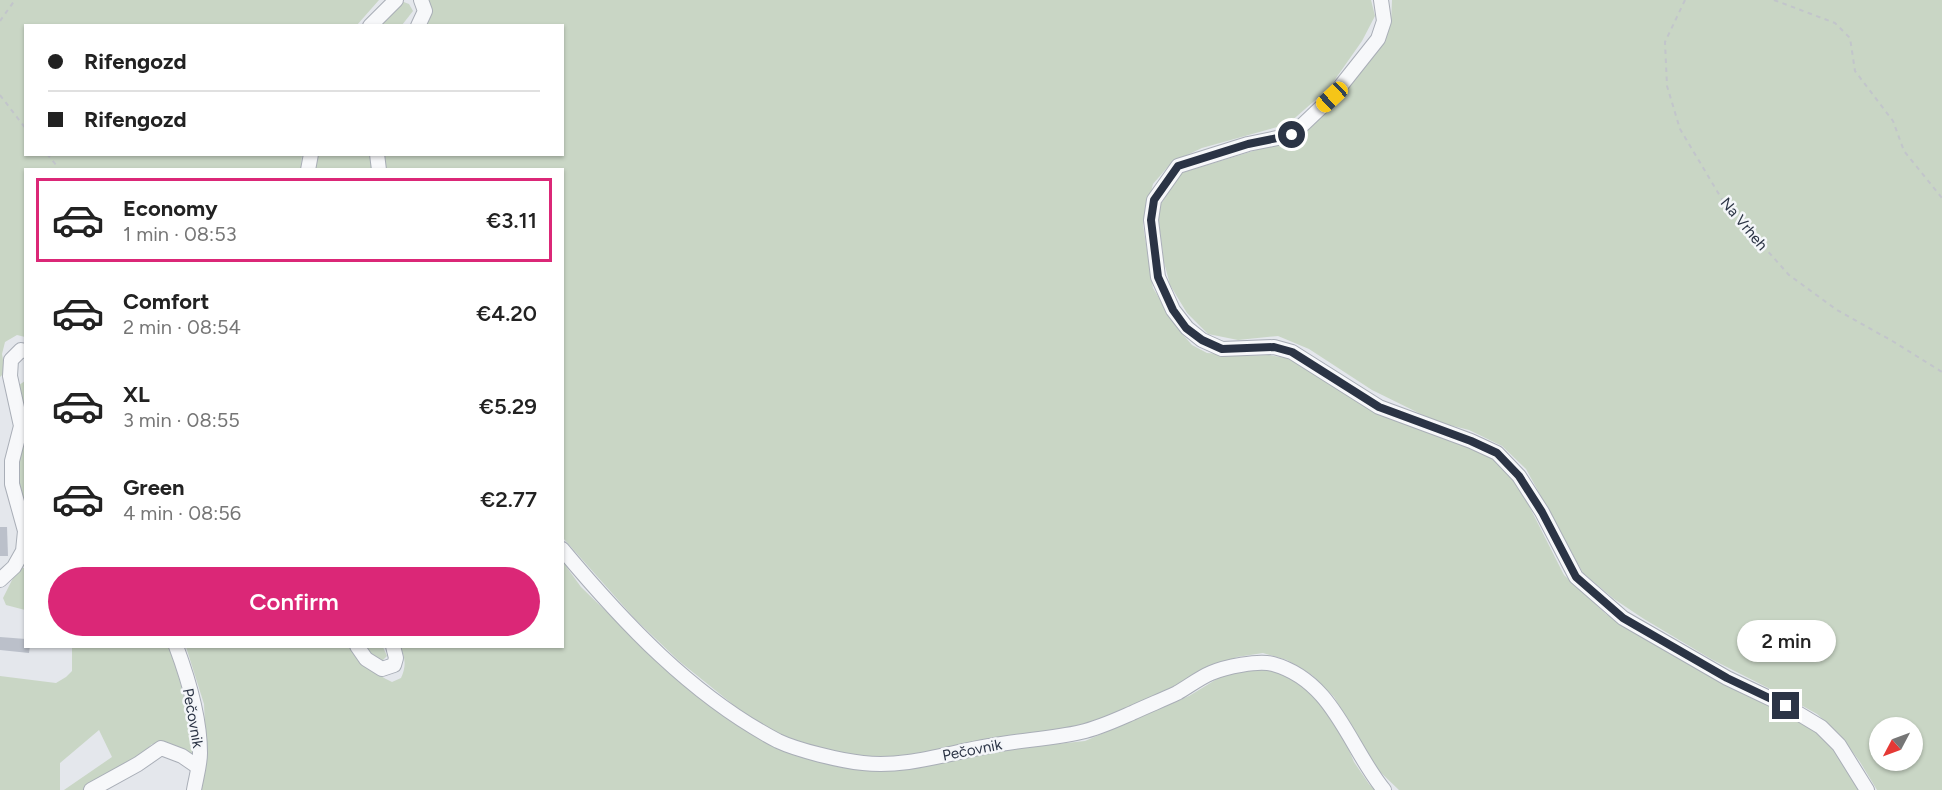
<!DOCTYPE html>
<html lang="en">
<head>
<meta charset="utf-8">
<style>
	body { margin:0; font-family:Figtree,sans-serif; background:#f6f6f6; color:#222; height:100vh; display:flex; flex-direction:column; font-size:22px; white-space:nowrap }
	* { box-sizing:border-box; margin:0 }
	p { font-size:20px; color:#767676 }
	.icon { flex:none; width:33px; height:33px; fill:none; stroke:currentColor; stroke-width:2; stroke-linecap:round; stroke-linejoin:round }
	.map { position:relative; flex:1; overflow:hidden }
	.drawer { position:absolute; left:24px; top:168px; width:540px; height:480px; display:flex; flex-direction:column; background:#fff; border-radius:0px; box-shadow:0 2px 4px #0004 }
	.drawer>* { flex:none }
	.guide { position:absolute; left:24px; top:24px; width:540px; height:132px; border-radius:0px; box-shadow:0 2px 4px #0004; display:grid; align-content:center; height:132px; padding:0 24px; background:#fff }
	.needle { width:39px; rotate:229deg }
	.tools { position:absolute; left:1869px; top:717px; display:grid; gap:12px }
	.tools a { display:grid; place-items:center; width:54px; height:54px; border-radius:50%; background:#fff; box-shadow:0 2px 4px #0004; font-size:30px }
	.end { position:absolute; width:27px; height:27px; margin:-14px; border:8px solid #2b3445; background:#fff; box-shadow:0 0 0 3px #fff }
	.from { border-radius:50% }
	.bubble { position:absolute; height:42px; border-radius:21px; background:#fff; box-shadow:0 2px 4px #0004; font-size:20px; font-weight:600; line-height:42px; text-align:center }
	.car { position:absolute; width:18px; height:36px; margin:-18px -9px; border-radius:8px; box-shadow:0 0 4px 2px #0007; background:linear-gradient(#f5c518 24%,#345 0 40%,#f5c518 0 76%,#345 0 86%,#f5c518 0) }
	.guide b { display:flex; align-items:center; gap:21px; height:57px; font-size:22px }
	.guide b+b { border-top:2px solid #e0e0e0 }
	.guide i { width:15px; height:15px; background:#222 }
	ul { padding:10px 0 0; list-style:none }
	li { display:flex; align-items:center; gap:18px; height:84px; margin:0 12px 9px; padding:0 12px; border:3px solid transparent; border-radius:0px }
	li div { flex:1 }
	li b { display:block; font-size:22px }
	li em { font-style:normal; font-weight:600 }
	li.current { border-color:#db2777 }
	li>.icon { width:54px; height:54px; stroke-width:1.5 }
	.primary-button { display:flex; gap:12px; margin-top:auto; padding:12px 24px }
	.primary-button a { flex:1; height:69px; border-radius:36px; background:#db2777; color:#fff; font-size:24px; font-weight:600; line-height:69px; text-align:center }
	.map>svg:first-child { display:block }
	.green { fill:#c9d6c5; fill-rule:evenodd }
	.building { fill:#bbc0ca }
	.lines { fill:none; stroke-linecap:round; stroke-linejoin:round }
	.minor-casing { stroke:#a9aeb7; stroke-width:16 }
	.path { stroke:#c2c5cb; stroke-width:2; stroke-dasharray:4.5 4.5; stroke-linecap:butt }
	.minor { stroke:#f7f8fa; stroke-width:14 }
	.route { stroke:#2b3445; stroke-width:8 }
	.labels { text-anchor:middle; stroke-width:5; stroke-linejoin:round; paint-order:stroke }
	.street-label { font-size:15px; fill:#2b3445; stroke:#f4f6f9 }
</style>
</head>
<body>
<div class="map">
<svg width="1942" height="790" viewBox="0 0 1942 790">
	<rect width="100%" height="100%" fill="#e4e7ec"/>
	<!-- green -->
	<g class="green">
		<polygon points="0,0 379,0 357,25 26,26 26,154 302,155 301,169 26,170 25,337 17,335 5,342 2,354 5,372 0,377"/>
		<polygon points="429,0 1371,0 1375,16 1362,41 1329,88 1288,124 1202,148 1172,162 1153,184 1143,225 1153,288 1178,329 1192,345 1207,353 1244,356 1269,355 1286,358 1487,450 1517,482 1564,575 1606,614 1692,664 1781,709 1823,736 1863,790 1399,790 1376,768 1334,697 1312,675 1287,660 1263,653 1237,657 1132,708 1087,727 906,760 871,760 785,740 746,715 679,661 635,619 563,538 562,170 386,169 384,155 562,154 562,26 421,25 428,13"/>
		<path d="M1392 0H1942V790H1877L1860 762 1840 735 1817 714 1790 699 1711 659 1644 619 1614 599 1583 573 1526 469 1502 446 1469 430 1437 422 1372 390 1309 349 1278 336 1238 340 1208 334 1187 313 1170 285 1161 251 1163 253 1157 210 1181 173 1296 138 1361 69 1384 41 1391 24ZM1880 728H1912V760H1880Z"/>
		<polygon points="401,1 409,4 413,11 402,25 377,26"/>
		<polygon points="315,154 370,155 373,169 315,170"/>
		<polygon points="25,381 25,514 16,481 19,385"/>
		<path d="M563 562 581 587 657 661 778 745 867 768 906 770 990 751 1085 741 1189 696 1230 671 1256 668 1274 671 1303 684 1325 704 1341 731 1354 762 1369 784 1375 790H200L206 747 204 704 186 647H349C362 661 374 674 392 682L401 678C406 667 406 658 400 647L562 646Z"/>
		<polygon points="18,568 25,568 25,610 6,605 3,598"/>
		<polygon points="72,647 171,647 188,713 195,753 191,755 175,745 152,744 127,769 85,790 64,790 112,757 99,730 60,763 60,790 0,790 0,676 56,683 66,677 72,671"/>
		<polygon points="362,647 383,647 387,656 382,661 375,658"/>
	</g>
	<!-- building -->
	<g class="building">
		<polygon points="0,527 7,527 8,556 0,556"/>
		<polygon points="0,637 26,639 26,646 30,646 29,653 0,650"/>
	</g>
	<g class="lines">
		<!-- minor casing -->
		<g class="minor-casing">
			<g id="minor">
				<polyline points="1381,0 1384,21 1378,39 1332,97 1292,135 1248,144 1178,166 1154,200 1151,220 1158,277 1173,310 1187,328 1202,340 1222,349 1274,347 1292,352 1379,407 1471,441 1497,453 1519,476 1542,512 1576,577 1623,618 1727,678 1786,706 1821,727 1839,745 1867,790"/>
				<polyline points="370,26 396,0"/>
				<polyline points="418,26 425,11 421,0"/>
				<polyline points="377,154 379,170"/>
				<polyline points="308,170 311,154"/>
				<path d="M562 549C623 622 692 696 778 741 797 750 841 761 863 763 906 768 947 753 989 746 1019 740 1051 739 1081 732 1099 728 1116 720 1132 713 1147 706 1162 700 1177 693 1188 687 1199 678 1211 673 1225 667 1258 660 1273 664 1334 681 1348 746 1384 790"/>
				<polyline points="0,580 14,567 23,551 25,531 12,484 12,461 21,426 10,376 11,360 21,350 26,351"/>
				<path d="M176 646C188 678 200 719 200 753 200 765 196 778 194 790"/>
				<polyline points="357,646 366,659 382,669 394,665 396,658 393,646"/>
				<polyline points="91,790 138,764 161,748 182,756 198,767"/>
			</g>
		</g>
		<!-- path -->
		<g class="path">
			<polyline points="1685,0 1665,42 1667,86 1680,129 1723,201 1789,275 1837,310 1894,342 1942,372"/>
			<polyline points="1774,0 1835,23 1850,38 1855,71 1893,121 1904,151 1942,198"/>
			<polyline points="0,21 15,0"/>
			<polyline points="0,95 26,129"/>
			<polyline points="47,154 57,166 56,170"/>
		</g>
		<!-- minor -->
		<use href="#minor" class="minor"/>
	</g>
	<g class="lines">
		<!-- route -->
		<polyline class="route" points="1292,135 1248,144 1178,166 1154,200 1151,220 1158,277 1173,310 1186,328 1202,340 1222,349 1274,347 1292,352 1379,407 1471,441 1497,453 1519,476 1542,512 1576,577 1623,618 1727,678 1786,706"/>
	</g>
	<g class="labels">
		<!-- street labels -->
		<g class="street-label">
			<text transform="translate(1744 224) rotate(50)" y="5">Na Vrheh</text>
			<text transform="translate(193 718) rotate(80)" y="5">Pečovnik</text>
			<text transform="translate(972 750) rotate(-11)" y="5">Pečovnik</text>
		</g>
	</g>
</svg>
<div class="tools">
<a><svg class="needle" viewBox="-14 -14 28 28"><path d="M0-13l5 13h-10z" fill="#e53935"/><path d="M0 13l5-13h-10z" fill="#767676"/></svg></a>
</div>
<i class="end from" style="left:1292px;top:135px"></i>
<i class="end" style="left:1786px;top:706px"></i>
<div class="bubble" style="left:1737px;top:620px;width:99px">2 min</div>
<i class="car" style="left:1332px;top:97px;rotate:227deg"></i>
<div class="guide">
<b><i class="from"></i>Rifengozd</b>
<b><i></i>Rifengozd</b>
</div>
<section class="drawer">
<ul>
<li class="current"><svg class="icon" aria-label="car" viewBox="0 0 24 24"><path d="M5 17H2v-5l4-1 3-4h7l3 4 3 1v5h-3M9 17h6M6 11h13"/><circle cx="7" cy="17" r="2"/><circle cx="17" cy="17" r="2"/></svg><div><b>Economy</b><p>1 min · 08:53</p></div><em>€3.11</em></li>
<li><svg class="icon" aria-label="car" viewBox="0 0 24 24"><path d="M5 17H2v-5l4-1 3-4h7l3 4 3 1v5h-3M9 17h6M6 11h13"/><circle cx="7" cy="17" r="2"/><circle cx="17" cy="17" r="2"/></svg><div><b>Comfort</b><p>2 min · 08:54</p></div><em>€4.20</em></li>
<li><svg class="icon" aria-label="car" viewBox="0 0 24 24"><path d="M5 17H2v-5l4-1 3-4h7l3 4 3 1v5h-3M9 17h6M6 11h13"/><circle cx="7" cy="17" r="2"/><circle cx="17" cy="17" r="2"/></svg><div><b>XL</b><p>3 min · 08:55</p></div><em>€5.29</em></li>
<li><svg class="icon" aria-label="car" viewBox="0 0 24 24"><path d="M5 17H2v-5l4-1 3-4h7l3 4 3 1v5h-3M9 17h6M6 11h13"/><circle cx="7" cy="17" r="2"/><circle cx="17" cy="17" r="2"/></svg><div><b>Green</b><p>4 min · 08:56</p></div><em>€2.77</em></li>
</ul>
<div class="primary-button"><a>Confirm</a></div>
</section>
</div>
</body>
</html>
